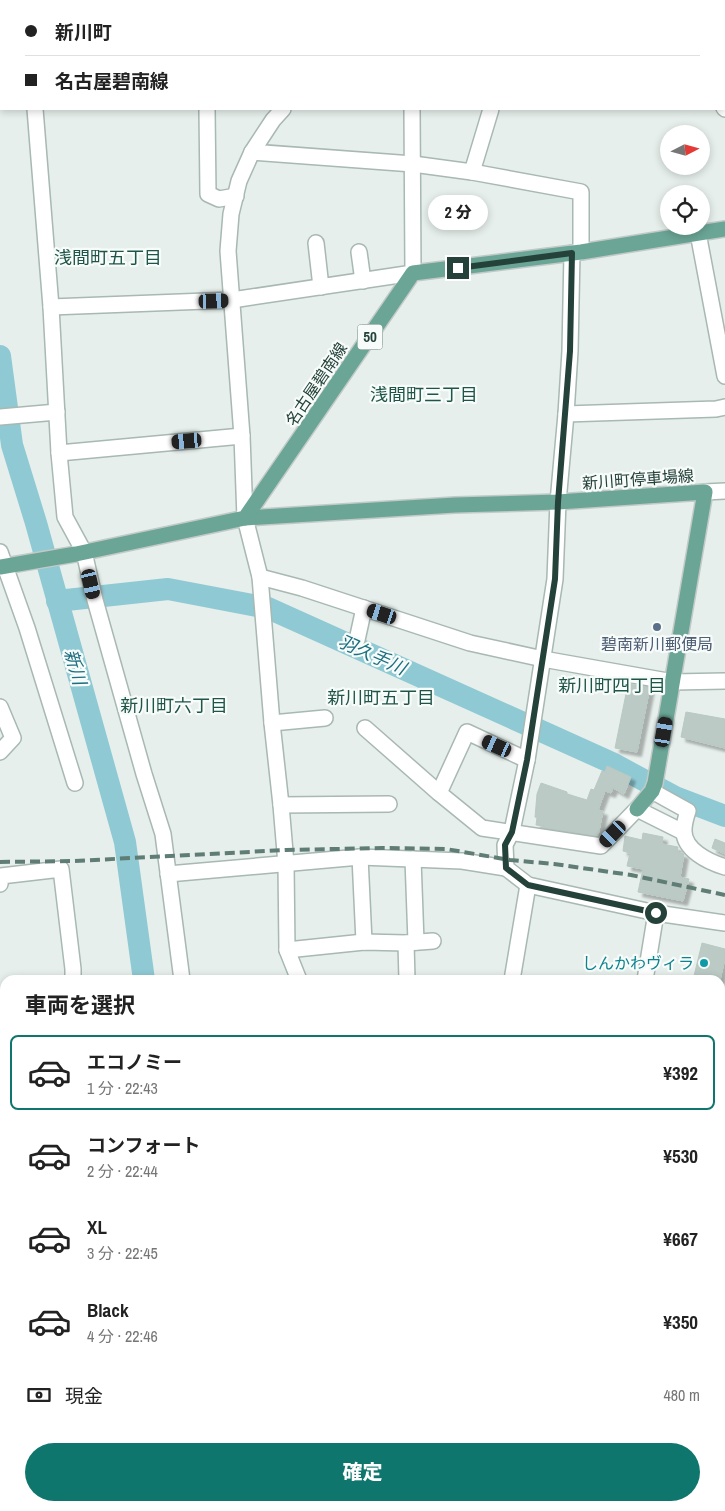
<!DOCTYPE html>
<html lang="ja">
<head>
<meta charset="utf-8">
<style>
	body { margin:0; font-family:"Archivo Narrow","Noto Sans JP",sans-serif; background:#f2f2f2; color:#222; height:100vh; display:flex; flex-direction:column; font-size:19px; white-space:nowrap }
	* { box-sizing:border-box; margin:0 }
	p { font-size:16px; color:#767676 }
	.icon { flex:none; width:28px; height:28px; fill:none; stroke:currentColor; stroke-width:2; stroke-linecap:round; stroke-linejoin:round }
	.map { position:relative; flex:1; overflow:hidden }
	.sheet { position:absolute; left:0px; top:975px; width:725px; height:536px; display:flex; flex-direction:column; background:#fff; border-radius:15px 15px 0 0; box-shadow:0 2px 8px #0003 }
	.sheet>* { flex:none }
	.hud { position:absolute; left:0px; top:0px; width:725px; height:110px; box-shadow:0 2px 8px #0003; display:grid; align-content:center; height:110px; padding:0 25px; background:#fff }
	.needle { width:32px; rotate:84deg }
	.controls { position:absolute; left:660px; top:125px; display:grid; gap:10px }
	.controls a { display:grid; place-items:center; width:50px; height:50px; border-radius:50%; background:#fff; box-shadow:0 2px 8px #0003; font-size:25px }
	.end { position:absolute; width:22px; height:22px; margin:-11px; border:6px solid #24423a; background:#fff; box-shadow:0 0 0 2px #fff }
	.from { border-radius:50% }
	.bubble { position:absolute; height:35px; border-radius:18px; background:#fff; box-shadow:0 2px 8px #0003; font-size:16px; font-weight:800; line-height:35px; text-align:center }
	.car { position:absolute; width:15px; height:30px; margin:-15px -8px; border-radius:6px; box-shadow:0 0 4px 1px #0007; background:linear-gradient(#222 24%,#8ab4d8 0 40%,#222 0 76%,#8ab4d8 0 86%,#222 0) }
	.hud b { display:flex; align-items:center; gap:18px; height:48px; font-size:19px }
	.hud b+b { border-top:1px solid #e0e0e0 }
	.hud i { width:12px; height:12px; background:#222 }
	ul { padding:0; list-style:none }
	li { display:flex; align-items:center; gap:15px; height:75px; margin:0 10px 8px; padding:0 15px; border:2px solid transparent; border-radius:8px }
	li div { flex:1 }
	li b { display:block; font-size:19px }
	li em { font-style:normal; font-weight:800 }
	li.on { border-color:#0f766e }
	li>.icon { width:45px; height:45px; stroke-width:1.5 }
	h2 { padding:0 25px; font-size:22px; line-height:60px }
	.pay { display:flex; align-items:center; gap:12px; height:55px; padding:0 25px; font-size:19px }
	.pay p { margin-inline-start:auto }
	.primary-button { display:flex; gap:10px; margin-top:auto; padding:10px 25px }
	.primary-button a { flex:1; height:58px; border-radius:30px; background:#0f766e; color:#fff; font-size:20px; font-weight:800; line-height:58px; text-align:center }
	.map>svg:first-child { display:block }
	.lines { fill:none; stroke-linecap:round; stroke-linejoin:round }
	.river { stroke:#8ec9d4; stroke-width:22 }
	.building { fill:#bbcac4; stroke:#b8c9c2; filter:url(#shadow) }
	.minor-casing { stroke:#a8b8b2; stroke-width:18 }
	.major-casing { stroke:#c2cac8; stroke-width:18 }
	.minor { stroke:#fff; stroke-width:15 }
	.major { stroke:#6aa596; stroke-width:15 }
	.rail { stroke:#5f7d75; stroke-width:4; stroke-dasharray:10 5; stroke-linecap:butt }
	.route { stroke:#24423a; stroke-width:6 }
	.service-dot { fill:#5c6f8a; stroke:#f7fbf9; stroke-width:2 }
	.culture-dot { fill:#0f9aa8; stroke:#f7fbf9; stroke-width:2 }
	.labels { text-anchor:middle; stroke-width:4.5; stroke-linejoin:round; paint-order:stroke }
	.shield { fill:#f7fbf9; stroke:#637a73; stroke-width:1 }
	.shield-label { font-size:15px; font-weight:bold; fill:#24423a }
	.street-label { font-size:16px; fill:#24423a; stroke:#f7fbf9 }
	.service-label { font-size:16px; fill:#4e5e75; stroke:#f7fbf9 }
	.culture-label { font-size:16px; fill:#0d838f; stroke:#f7fbf9; text-anchor:end }
	.neighbourhood-label { font-size:18px; fill:#1f5548; stroke:#f7fbf9 }
	.water-label { font-size:18px; font-style:italic; fill:#1c6f80; stroke:#f7fbf9 }
</style>
</head>
<body>
<div class="map">
<svg width="725" height="1511" viewBox="0 0 725 1511">
	<defs>
		<filter id="shadow"><feDropShadow dx="4.5" dy="4.5" stdDeviation="1" flood-color="#0004"/></filter>
	</defs>
	<rect width="100%" height="100%" fill="#e6efeb"/>
	<g class="lines">
		<!-- river -->
		<g class="river">
			<polyline points="0,356 12,445 36,523 125,842 144,980"/>
			<polyline points="57,601 168,589 268,608 612,763 675,797 725,816"/>
			<polyline points="186,1506 189,1511"/>
		</g>
	</g>
	<!-- building -->
	<g class="building">
		<polygon points="628,684 650,687 637,752 615,748"/>
		<polygon points="686,712 725,719 725,748 681,737"/>
		<polygon points="607,766 631,777 624,794 613,788 611,793 605,791 598,810 603,811 598,836 543,828 544,826 536,825 537,818 535,817 537,794 541,783 567,792 567,794 587,800 591,789 594,790 602,771 605,772"/>
		<polygon points="643,833 663,837 662,844 678,847 677,852 684,854 680,877 689,879 683,901 638,892 643,869 627,866 630,853 623,851 625,836 642,840"/>
		<polygon points="715,839 725,843 725,854 712,848"/>
		<polygon points="702,943 725,949 725,958 720,980 693,980"/>
	</g>
	<g class="lines">
		<!-- minor casing -->
		<g class="minor-casing">
			<g id="minor">
				<polyline points="33,0 33,1"/>
				<polyline points="383,1 384,0"/>
				<polyline points="507,1 507,0"/>
				<polyline points="724,108 725,109"/>
				<polyline points="35,109 51,307 59,453 65,517 84,552 95,600 144,774 163,834 182,980"/>
				<polyline points="207,109 208,194 219,199 236,196"/>
				<polyline points="283,109 273,120 252,152 239,181 231,214 228,251 242,436 245,518 260,577 272,723 281,805 286,864 287,950 299,980"/>
				<polyline points="252,152 413,164 472,172 581,192 581,252"/>
				<polyline points="472,172 491,109"/>
				<polyline points="698,233 725,376"/>
				<polyline points="316,243 321,287"/>
				<polyline points="359,252 363,281"/>
				<polyline points="572,253 570,351 566,414 558,502 555,579 527,760 512,831 505,845 506,868 528,885 656,913 725,923"/>
				<polyline points="51,307 232,300 413,273 412,109"/>
				<polyline points="566,414 716,409 725,407"/>
				<polyline points="0,417 57,412"/>
				<polyline points="59,453 242,436"/>
				<polyline points="705,492 725,491"/>
				<polyline points="0,552 27,628 75,783"/>
				<polyline points="260,577 302,588 470,643 543,659 673,682 725,681"/>
				<polyline points="357,640 364,608"/>
				<polyline points="0,707 13,738 0,752"/>
				<polyline points="272,723 325,718"/>
				<polyline points="365,728 439,793 482,828 601,846 637,809 683,832"/>
				<path d="M652 791 688 811C686 817 684 824 684 830 683 850 709 862 725 867"/>
				<polyline points="439,793 467,732 527,760"/>
				<polyline points="281,805 389,804"/>
				<polyline points="360,857 364,942"/>
				<polyline points="413,859 416,942"/>
				<polyline points="168,874 360,857 462,861 506,868"/>
				<polyline points="0,884 1,876 61,869 73,969 73,980"/>
				<polyline points="406,943 407,980"/>
				<polyline points="287,950 364,942 406,943 433,941"/>
				<polyline points="512,980 528,885"/>
				<polyline points="645,980 656,913"/>
				<polyline points="0,1028 5,1030"/>
				<polyline points="0,1093 5,1086"/>
				<polyline points="720,1155 725,1157"/>
				<polyline points="720,1210 725,1210"/>
				<polyline points="720,1259 725,1249"/>
				<polyline points="150,1506 152,1511"/>
				<polyline points="229,1506 232,1511"/>
				<polyline points="571,1511 574,1506"/>
			</g>
		</g>
		<!-- major casing -->
		<g class="major-casing">
			<g id="major">
				<polyline points="245,518 455,505 558,502 705,492 655,783 652,791 637,809"/>
				<polyline points="0,567 76,554 245,518 413,273 581,252 725,229"/>
				<polyline points="0,1262 5,1262"/>
				<polyline points="626,1506 634,1511"/>
			</g>
		</g>
		<!-- minor -->
		<use href="#minor" class="minor"/>
		<!-- major -->
		<use href="#major" class="major"/>
		<!-- rail -->
		<polyline class="rail" points="0,862 74,861 286,850 382,848 446,849 510,860 554,864 631,875 725,895"/>
	</g>
	<g class="lines">
		<!-- route -->
		<polyline class="route" points="458,268 572,253 570,351 558,502 555,579 527,760 512,832 505,845 506,868 528,885 656,913"/>
	</g>
	<!-- markers -->
	<circle class="service-dot" cx="657" cy="627" r="5"/>
	<circle class="culture-dot" cx="704" cy="963" r="5"/>
	<g class="labels">
		<!-- shield labels -->
		<rect class="shield" x="357.5" y="324.5" width="25" height="25" rx="4"/>
		<g class="shield-label">
			<text x="370" y="342">50</text>
		</g>
		<!-- street labels -->
		<g class="street-label">
			<text transform="translate(316 384) rotate(-56)" y="6">名古屋碧南線</text>
			<text transform="translate(638 479) rotate(-4)" y="6">新川町停車場線</text>
		</g>
		<!-- service labels -->
		<g class="service-label">
			<text x="657" y="650">碧南新川郵便局</text>
		</g>
		<!-- culture labels -->
		<g class="culture-label">
			<text x="694" y="969">しんかわヴィラ</text>
		</g>
		<!-- neighbourhood labels -->
		<g class="neighbourhood-label">
			<text x="108" y="264">浅間町五丁目</text>
			<text x="424" y="401">浅間町三丁目</text>
			<text x="612" y="692">新川町四丁目</text>
			<text x="381" y="704">新川町五丁目</text>
			<text x="174" y="712">新川町六丁目</text>
		</g>
		<!-- water labels -->
		<g class="water-label">
			<text transform="translate(372 655) rotate(24)" y="6">羽久手川</text>
			<text transform="translate(75 667) rotate(74)" y="6">新川</text>
		</g>
	</g>
</svg>
<div class="controls">
<a><svg class="needle" viewBox="-14 -14 28 28"><path d="M0-13l5 13h-10z" fill="#e53935"/><path d="M0 13l5-13h-10z" fill="#767676"/></svg></a>
<a><svg class="icon" aria-label="locate" viewBox="0 0 24 24"><circle cx="12" cy="12" r="6"/><path d="M12 2v4M12 18v4M2 12h4M18 12h4"/></svg></a>
</div>
<i class="end from" style="left:656px;top:913px"></i>
<i class="end" style="left:458px;top:268px"></i>
<div class="bubble" style="left:428px;top:195px;width:60px">2 分</div>
<i class="car" style="left:214px;top:301px;rotate:88deg"></i>
<i class="car" style="left:187px;top:441px;rotate:265deg"></i>
<i class="car" style="left:91px;top:584px;rotate:167deg"></i>
<i class="car" style="left:382px;top:614px;rotate:288deg"></i>
<i class="car" style="left:664px;top:732px;rotate:10deg"></i>
<i class="car" style="left:497px;top:746px;rotate:294deg"></i>
<i class="car" style="left:613px;top:834px;rotate:224deg"></i>
<div class="hud">
<b><i class="from"></i>新川町</b>
<b><i></i>名古屋碧南線</b>
</div>
<section class="sheet">
<h2>車両を選択</h2>
<ul>
<li class="on"><svg class="icon" aria-label="car" viewBox="0 0 24 24"><path d="M5 17H2v-5l4-1 3-4h7l3 4 3 1v5h-3M9 17h6M6 11h13"/><circle cx="7" cy="17" r="2"/><circle cx="17" cy="17" r="2"/></svg><div><b>エコノミー</b><p>1 分 · 22:43</p></div><em>¥392</em></li>
<li><svg class="icon" aria-label="car" viewBox="0 0 24 24"><path d="M5 17H2v-5l4-1 3-4h7l3 4 3 1v5h-3M9 17h6M6 11h13"/><circle cx="7" cy="17" r="2"/><circle cx="17" cy="17" r="2"/></svg><div><b>コンフォート</b><p>2 分 · 22:44</p></div><em>¥530</em></li>
<li><svg class="icon" aria-label="car" viewBox="0 0 24 24"><path d="M5 17H2v-5l4-1 3-4h7l3 4 3 1v5h-3M9 17h6M6 11h13"/><circle cx="7" cy="17" r="2"/><circle cx="17" cy="17" r="2"/></svg><div><b>XL</b><p>3 分 · 22:45</p></div><em>¥667</em></li>
<li><svg class="icon" aria-label="car" viewBox="0 0 24 24"><path d="M5 17H2v-5l4-1 3-4h7l3 4 3 1v5h-3M9 17h6M6 11h13"/><circle cx="7" cy="17" r="2"/><circle cx="17" cy="17" r="2"/></svg><div><b>Black</b><p>4 分 · 22:46</p></div><em>¥350</em></li>
</ul>
<div class="pay"><svg class="icon" aria-label="cash" viewBox="0 0 24 24"><path d="M3 7h18v10H3z"/><circle cx="12" cy="12" r="2"/></svg>現金<p>480 m</p></div>
<div class="primary-button"><a>確定</a></div>
</section>
</div>
</body>
</html>
